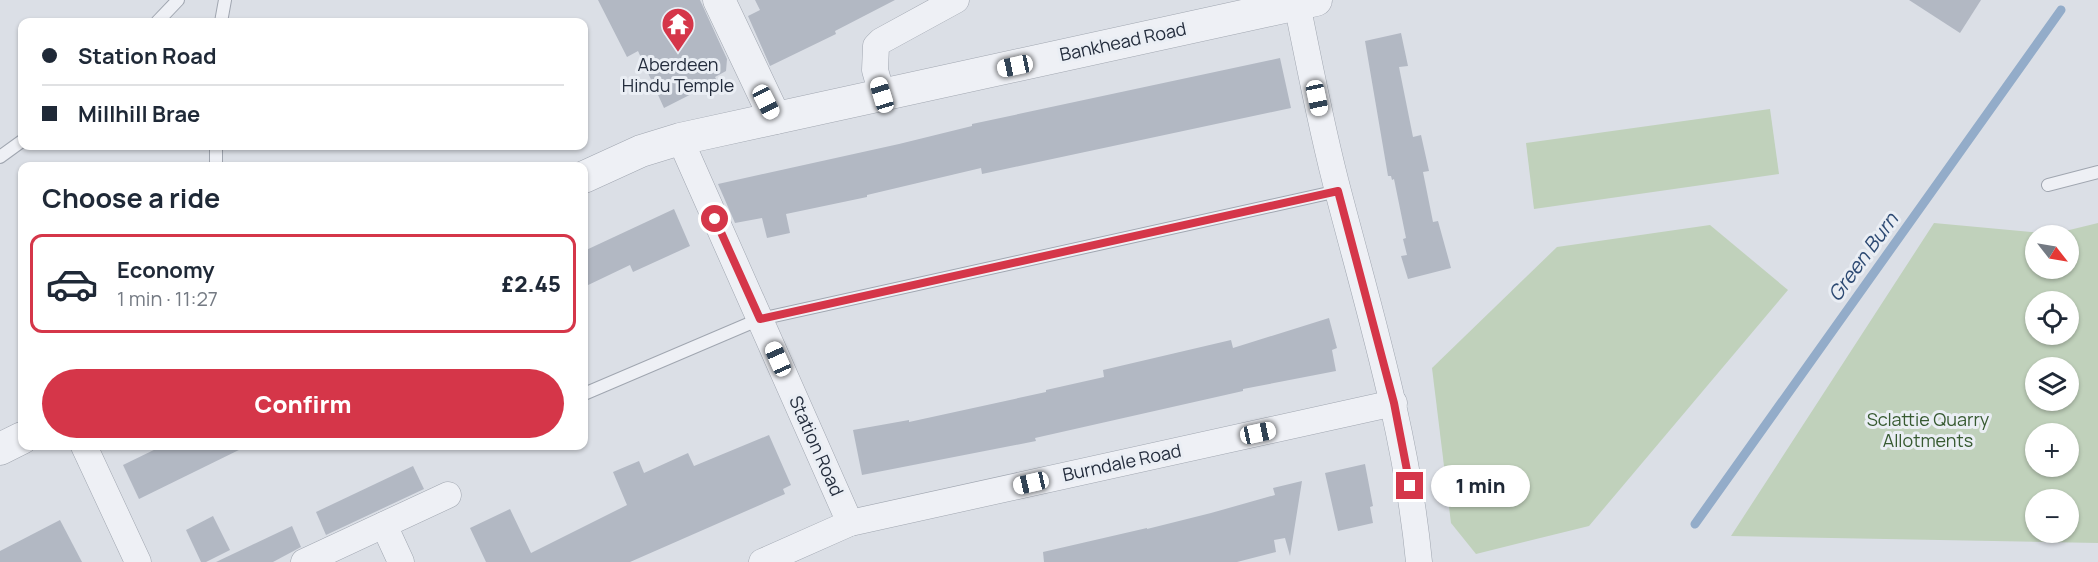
<!DOCTYPE html>
<html lang="en">
<head>
<meta charset="utf-8">
<style>
	body { margin:0; font-family:Manrope,sans-serif; background:#f2f2f3; color:#1f2937; height:100vh; display:flex; flex-direction:column; font-size:22px; white-space:nowrap }
	* { box-sizing:border-box; margin:0 }
	p { font-size:20px; color:#747a83 }
	.icon { flex:none; width:33px; height:33px; fill:none; stroke:currentColor; stroke-width:2; stroke-linecap:round; stroke-linejoin:round }
	.map { position:relative; flex:1; overflow:hidden }
	.panel { position:absolute; left:18px; top:162px; width:570px; height:288px; display:flex; flex-direction:column; background:#fff; border-radius:12px; box-shadow:0 2px 4px #0004 }
	.panel>* { flex:none }
	.hud { position:absolute; left:18px; top:18px; width:570px; height:132px; border-radius:12px; box-shadow:0 2px 4px #0004; display:grid; align-content:center; height:132px; padding:0 24px; background:#fff }
	.needle { width:39px; rotate:121deg }
	.controls { position:absolute; left:2025px; top:225px; display:grid; gap:12px }
	.controls a { display:grid; place-items:center; width:54px; height:54px; border-radius:50%; background:#fff; box-shadow:0 2px 4px #0004; font-size:30px }
	.end { position:absolute; width:27px; height:27px; margin:-14px; border:8px solid #d53649; background:#fff; box-shadow:0 0 0 3px #fff }
	.from { border-radius:50% }
	.bubble { position:absolute; height:42px; border-radius:21px; background:#fff; box-shadow:0 2px 4px #0004; font-size:20px; font-weight:800; line-height:42px; text-align:center }
	.car { position:absolute; width:18px; height:36px; margin:-18px -9px; border-radius:8px; box-shadow:0 0 4px 2px #0007; background:linear-gradient(#fff 24%,#345 0 40%,#fff 0 76%,#345 0 86%,#fff 0) }
	.hud b { display:flex; align-items:center; gap:21px; height:57px; font-size:22px }
	.hud b+b { border-top:2px solid #e0e1e3 }
	.hud i { width:15px; height:15px; background:#1f2937 }
	ul { padding:0; list-style:none }
	li { display:flex; align-items:center; gap:18px; height:99px; margin:0 12px 9px; padding:0 12px; border:3px solid #e0e1e3; border-radius:12px }
	li div { flex:1 }
	li b { display:block; font-size:22px }
	li em { font-style:normal; font-weight:800 }
	li.current { border-color:#d53649 }
	li>.icon { width:54px; height:54px; stroke-width:1.5 }
	h2 { padding:0 24px; font-size:27px; line-height:72px }
	.action { display:flex; gap:12px; margin-top:auto; padding:12px 24px }
	.action a { flex:1; height:69px; border-radius:36px; background:#d53649; color:#fff; font-size:24px; font-weight:800; line-height:69px; text-align:center }
	.map>svg:first-child { display:block }
	.green { fill:#c0d1bb; fill-rule:evenodd }
	.lines { fill:none; stroke-linecap:round; stroke-linejoin:round }
	.stream { stroke:#93acc9; stroke-width:9 }
	.building { fill:#b2b8c3 }
	.service-casing { stroke:#a0a6b0; stroke-width:14 }
	.minor-casing { stroke:#a0a6b0; stroke-width:27 }
	.tertiary-casing { stroke:#a0a6b0; stroke-width:33 }
	.service { stroke:#eef0f5; stroke-width:12 }
	.minor { stroke:#eef0f5; stroke-width:26 }
	.tertiary { stroke:#eef0f5; stroke-width:32 }
	.route { stroke:#d53649; stroke-width:8 }
	.labels { text-anchor:middle; stroke-width:6; stroke-linejoin:round; paint-order:stroke }
	.street-label { font-size:18px; fill:#242d3d; stroke:#eaeef4 }
	.poi-label { font-size:18px; fill:#242d3d; stroke:#eaeef4 }
	.park-label { font-size:18px; fill:#375a31; stroke:#eaeef4 }
	.water-label { font-size:20px; font-style:italic; fill:#2d4a73; stroke:#eaeef4 }
</style>
</head>
<body>
<div class="map">
<svg width="2098" height="562" viewBox="0 0 2098 562">
	<rect width="100%" height="100%" fill="#dbdfe6"/>
	<!-- green -->
	<g class="green">
		<polygon points="1770,109 1779,174 1534,209 1526,143"/>
		<path d="M1934 223 2053 234 2098 223V543L1731 536ZM2036 236H2068V268H2036ZM2036 302H2068V334H2036ZM2036 368H2068V400H2036ZM2036 434H2068V466H2036ZM2036 500H2068V532H2036Z"/>
		<polygon points="1710,225 1788,290 1589,526 1476,554 1451,523 1432,368 1557,247"/>
	</g>
	<g class="lines">
		<!-- stream -->
		<polyline class="stream" points="1695,524 2061,10"/>
	</g>
	<!-- building -->
	<g class="building">
		<polygon points="598,0 700,0 727,59 726,71 715,77 717,81 664,108 638,51 627,57"/>
		<polygon points="755,0 895,0 835,31 836,34 770,66 748,16 760,10"/>
		<polygon points="1909,0 1981,0 1960,33"/>
		<polygon points="1401,33 1408,66 1399,67 1413,137 1421,135 1429,171 1423,172 1433,222 1438,221 1451,268 1408,279 1401,256 1407,255 1403,239 1406,238 1394,179 1392,180 1391,176 1388,176 1365,41"/>
		<polygon points="1280,58 1291,108 982,174 981,168 867,195 867,197 786,214 790,233 767,238 762,218 735,223 718,184 899,144 972,126 972,124"/>
		<polygon points="674,209 690,246 633,272 630,265 584,287 584,251"/>
		<polygon points="1329,318 1337,348 1332,350 1336,371 1243,389 1243,391 1035,438 1036,441 862,475 853,430 909,420 909,422 1046,392 1046,390 1104,377 1103,370 1231,340 1233,348"/>
		<polygon points="769,435 791,485 783,489 785,494 630,562 486,562 470,528 510,509 531,553 627,505 613,472 639,461 644,473 688,453 694,466"/>
		<polygon points="162,446 247,446 139,499 123,465"/>
		<polygon points="1365,464 1373,506 1370,507 1373,523 1338,531 1325,473"/>
		<polygon points="413,466 424,489 326,535 316,512"/>
		<polygon points="1302,481 1290,556 1285,538 1274,540 1276,552 1237,562 1044,562 1043,552 1147,528 1147,529 1211,513 1275,495 1273,488"/>
		<polygon points="213,516 230,550 206,562 201,562 186,530"/>
		<polygon points="60,520 82,562 0,562 0,551"/>
		<polygon points="292,526 301,547 273,562 216,562"/>
	</g>
	<g class="lines">
		<!-- service casing -->
		<g class="service-casing">
			<g id="service">
				<polyline points="157,22 178,0"/>
				<polyline points="221,22 225,0"/>
				<polyline points="216,146 216,166"/>
				<polyline points="0,157 22,141"/>
				<polyline points="2048,185 2098,172"/>
				<polyline points="584,394 760,319 1338,191"/>
			</g>
		</g>
		<!-- minor casing -->
		<g class="minor-casing">
			<g id="minor">
				<path d="M1297 4C1310 67 1322 132 1339 195 1371 317 1407 436 1419 562"/>
				<polyline points="882,95 875,70 876,46 881,41 956,0"/>
				<polyline points="680,139 850,523"/>
				<polyline points="84,446 138,562"/>
				<polyline points="384,525 401,562"/>
				<polyline points="304,562 448,495"/>
				<polyline points="762,562 850,523 1394,403"/>
			</g>
		</g>
		<!-- tertiary casing -->
		<g class="tertiary-casing">
			<g id="tertiary">
				<polyline points="719,0 775,118"/>
				<polyline points="584,177 641,151 680,139 1316,0"/>
				<polyline points="0,449 22,438"/>
			</g>
		</g>
		<!-- service -->
		<use href="#service" class="service"/>
		<!-- minor -->
		<use href="#minor" class="minor"/>
		<!-- tertiary -->
		<use href="#tertiary" class="tertiary"/>
	</g>
	<g class="lines">
		<!-- route -->
		<polyline class="route" points="715,219 760,319 1338,191 1394,403 1410,486"/>
	</g>
	<!-- icons -->
	<defs>
		<g id="temple-pin" transform="scale(1.725)"><path d="M0 17L-7.5 6A9.5 9.5 0 1 1 7.5 6Z" fill="#d53649" stroke="#eaeef4"/><path d="M0-6L5-2H3V0L6.5 2.5H4V6H1.5V3h-3V6H-4V2.5H-6.5L-3 0V-2H-5Z" fill="#fff"/></g>
	</defs>
	<g fill-rule="evenodd">
		<use href="#temple-pin" x="678" y="24"/>
	</g>
	<g class="labels">
		<!-- street labels -->
		<g class="street-label">
			<text transform="translate(1123 42) rotate(-12)" y="6">Bankhead Road</text>
			<text transform="translate(816 446) rotate(66)" y="6">Station Road</text>
			<text transform="translate(1122 463) rotate(-12)" y="6">Burndale Road</text>
		</g>
		<!-- poi labels -->
		<g class="poi-label">
			<text x="678" y="71">Aberdeen<tspan x="678" dy="21">Hindu Temple</tspan></text>
		</g>
		<!-- park labels -->
		<g class="park-label">
			<text x="1928" y="426">Sclattie Quarry<tspan x="1928" dy="21">Allotments</tspan></text>
		</g>
		<!-- water labels -->
		<g class="water-label">
			<text transform="translate(1863 257) rotate(-54)" y="7">Green Burn</text>
		</g>
	</g>
</svg>
<div class="controls">
<a><svg class="needle" viewBox="-14 -14 28 28"><path d="M0-13l5 13h-10z" fill="#e53935"/><path d="M0 13l5-13h-10z" fill="#747a83"/></svg></a>
<a><svg class="icon" aria-label="locate" viewBox="0 0 24 24"><circle cx="12" cy="12" r="6"/><path d="M12 2v4M12 18v4M2 12h4M18 12h4"/></svg></a>
<a><svg class="icon" aria-label="layers" viewBox="0 0 24 24"><path d="M12 4l9 5-9 5-9-5zM3 14l9 5 9-5"/></svg></a>
<a>+</a>
<a>−</a>
</div>
<i class="end from" style="left:715px;top:219px"></i>
<i class="end" style="left:1410px;top:486px"></i>
<div class="bubble" style="left:1431px;top:465px;width:99px">1 min</div>
<i class="car" style="left:1015px;top:66px;rotate:258deg"></i>
<i class="car" style="left:882px;top:95px;rotate:343deg"></i>
<i class="car" style="left:1317px;top:98px;rotate:168deg"></i>
<i class="car" style="left:766px;top:102px;rotate:153deg"></i>
<i class="car" style="left:778px;top:359px;rotate:336deg"></i>
<i class="car" style="left:1258px;top:433px;rotate:78deg"></i>
<i class="car" style="left:1031px;top:483px;rotate:257deg"></i>
<div class="hud">
<b><i class="from"></i>Station Road</b>
<b><i></i>Millhill Brae</b>
</div>
<section class="panel">
<h2>Choose a ride</h2>
<ul>
<li class="current"><svg class="icon" aria-label="car" viewBox="0 0 24 24"><path d="M5 17H2v-5l4-1 3-4h7l3 4 3 1v5h-3M9 17h6M6 11h13"/><circle cx="7" cy="17" r="2"/><circle cx="17" cy="17" r="2"/></svg><div><b>Economy</b><p>1 min · 11:27</p></div><em>£2.45</em></li>
</ul>
<div class="action"><a>Confirm</a></div>
</section>
</div>
</body>
</html>
